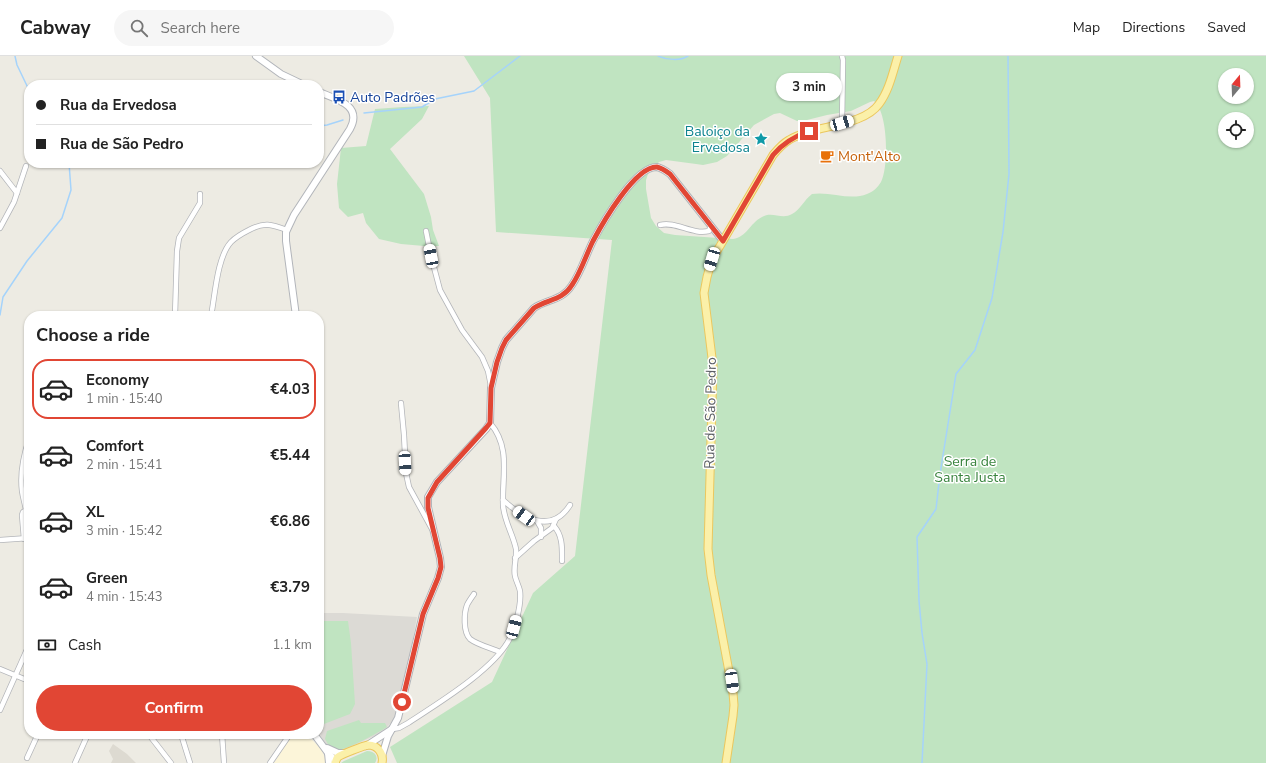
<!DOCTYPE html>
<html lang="en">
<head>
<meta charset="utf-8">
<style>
	body { margin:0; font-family:"Nunito Sans",sans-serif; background:#f6f6f6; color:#222; height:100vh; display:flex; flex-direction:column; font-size:15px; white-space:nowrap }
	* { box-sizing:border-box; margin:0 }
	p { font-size:13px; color:#767676 }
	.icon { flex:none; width:22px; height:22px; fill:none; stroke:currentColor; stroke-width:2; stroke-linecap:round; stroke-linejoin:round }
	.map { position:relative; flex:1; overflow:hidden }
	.drawer { position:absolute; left:24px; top:255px; width:300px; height:428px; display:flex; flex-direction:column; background:#fff; border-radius:16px; box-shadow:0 1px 3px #0004 }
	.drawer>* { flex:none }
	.banner { position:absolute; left:24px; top:24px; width:300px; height:88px; border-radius:16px; box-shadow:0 1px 3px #0004; display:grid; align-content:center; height:88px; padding:0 12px; background:#fff }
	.needle { width:26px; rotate:19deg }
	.fabs { position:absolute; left:1218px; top:12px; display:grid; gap:8px }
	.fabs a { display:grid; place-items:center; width:36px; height:36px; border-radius:50%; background:#fff; box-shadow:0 1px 3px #0004; font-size:20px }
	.end { position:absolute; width:18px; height:18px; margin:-9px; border:5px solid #e14634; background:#fff; box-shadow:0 0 0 2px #fff }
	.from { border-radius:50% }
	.bubble { position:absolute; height:28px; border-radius:14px; background:#fff; box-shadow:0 1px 3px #0004; font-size:13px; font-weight:700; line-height:28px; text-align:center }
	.car { position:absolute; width:12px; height:24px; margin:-12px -6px; border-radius:5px; box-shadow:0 0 3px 1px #0007; background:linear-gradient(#fff 24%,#345 0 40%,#fff 0 76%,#345 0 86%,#fff 0) }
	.banner b { display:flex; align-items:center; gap:14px; height:38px; font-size:15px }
	.banner b+b { border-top:1px solid #e0e0e0 }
	.banner i { width:10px; height:10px; background:#222 }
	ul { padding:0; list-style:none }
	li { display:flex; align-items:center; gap:12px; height:60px; margin:0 8px 6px; padding:0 4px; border:2px solid transparent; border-radius:16px }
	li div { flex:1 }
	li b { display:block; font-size:15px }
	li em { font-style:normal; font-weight:700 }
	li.active { border-color:#e14634 }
	li>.icon { width:36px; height:36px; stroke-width:1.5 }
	h2 { padding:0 12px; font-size:18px; line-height:48px }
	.pay { display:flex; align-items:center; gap:10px; height:44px; padding:0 12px; font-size:15px }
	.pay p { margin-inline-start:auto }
	.button { display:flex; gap:8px; margin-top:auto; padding:8px 12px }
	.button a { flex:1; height:46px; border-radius:24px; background:#e14634; color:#fff; font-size:16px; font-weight:700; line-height:46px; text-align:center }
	header { display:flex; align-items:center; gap:24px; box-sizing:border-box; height:56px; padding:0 20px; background:#fff; border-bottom:1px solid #e0e0e0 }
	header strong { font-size:19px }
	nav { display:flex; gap:22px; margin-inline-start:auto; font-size:14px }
	.search { width:280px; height:36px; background:#f6f6f6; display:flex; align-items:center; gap:10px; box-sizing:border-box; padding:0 14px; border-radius:22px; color:#767676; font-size:15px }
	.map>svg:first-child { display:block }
	.commercial { fill:#fcf5d9 }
	.industrial { fill:#dcdad5 }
	.education { fill:#dddad1 }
	.green { fill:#c0e4c1; fill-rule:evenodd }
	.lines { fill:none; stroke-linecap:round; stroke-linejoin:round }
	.stream { stroke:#a5d3fb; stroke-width:1.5 }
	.street-casing { stroke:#b3b5b9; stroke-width:6 }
	.secondary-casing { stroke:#b2b5ba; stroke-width:8 }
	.primary-casing { stroke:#ebc75e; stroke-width:9 }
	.street { stroke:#fff; stroke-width:4.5 }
	.secondary { stroke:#fff; stroke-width:6 }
	.primary { stroke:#fbf0a9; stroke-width:7 }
	.route { stroke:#e14634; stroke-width:5 }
	.labels { text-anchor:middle; stroke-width:3; stroke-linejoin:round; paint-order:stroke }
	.transit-label { font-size:14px; fill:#164399; stroke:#fff; text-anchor:start }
	.culture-label { font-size:14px; fill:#0d838f; stroke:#fff; text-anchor:end }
	.food-label { font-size:14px; fill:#c56008; stroke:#fff; text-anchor:start }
	.street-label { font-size:14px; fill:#5b5e63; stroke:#fff }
	.park-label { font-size:14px; fill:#39843e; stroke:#fff }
</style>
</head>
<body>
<header>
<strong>Cabway</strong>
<div class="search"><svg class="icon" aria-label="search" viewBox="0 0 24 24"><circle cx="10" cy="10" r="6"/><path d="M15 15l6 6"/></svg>Search here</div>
<nav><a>Map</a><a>Directions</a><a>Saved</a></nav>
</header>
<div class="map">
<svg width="1266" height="707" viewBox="0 0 1266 707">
	<rect width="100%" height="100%" fill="#edebe3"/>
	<!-- commercial -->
	<polygon class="commercial" points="293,678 312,684 321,693 326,704 326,707 274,707"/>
	<!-- industrial -->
	<polygon class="industrial" points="319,557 343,557 417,561 405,625 394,663 383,676 339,696 324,687 319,676"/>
	<!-- education -->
	<polygon class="education" points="113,688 127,698 136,707 111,707 113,703 109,695"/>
	<!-- green -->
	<g class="green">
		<path d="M464 0H1266V707H397L390 691 492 626 533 537 575 500 612 184 496 176 490 42ZM1225 19H1247V41H1225ZM874 45C888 56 889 110 881 126 878 131 873 136 867 138 850 145 830 135 812 138 804 144 800 154 792 158 782 164 772 155 762 161 750 167 747 181 733 183L675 179 664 177 656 170 651 162 646 133V124L648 118 655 110 659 106 666 104 696 108 703 109 717 106 727 100 754 69 774 58 780 57 797 65H803L827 59 851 55 870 46ZM1225 63H1247V85H1225Z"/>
		<polygon points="429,50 422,63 390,93 424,138 431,161 433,174 439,190 424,190 401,188 379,183 366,167 363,157 348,161 339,152 337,128 341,92 366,90 375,53 403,51"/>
		<polygon points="320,565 348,565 351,587 355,648 350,658 324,668 319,665 319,641 322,618 319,602 319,566"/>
		<path d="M359 664 361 667H385L387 671C378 677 345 695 336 694 330 693 328 688 325 683L327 675Z"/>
		<path d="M367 695C375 695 379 701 375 707H341L344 705Z"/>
	</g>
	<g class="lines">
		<!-- stream -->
		<g class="stream">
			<polyline points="15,0 17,9 29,34"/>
			<path d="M658 0C667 4 680 5 688 0"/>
			<polyline points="364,57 422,51 435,43 474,35 520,0"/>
			<polyline points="319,70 327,69 343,64"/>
			<polyline points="69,108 75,107"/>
			<polyline points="0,259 3,241 27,205 62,162 71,134 69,107"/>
			<polyline points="922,707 927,608 922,577 919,545 917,481 936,453 940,418 956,318 975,294 992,242 1003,176 1009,118 1008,0"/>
		</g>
		<!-- street casing -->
		<g class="street-casing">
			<g id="street">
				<polyline points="842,67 843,4 842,0"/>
				<polyline points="0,115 17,137"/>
				<path d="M660 169C676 165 692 179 709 175L711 169"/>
				<polyline points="0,172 14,146 26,110"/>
				<polyline points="426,175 431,200 440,234 462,274 482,301 488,315 491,330"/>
				<polyline points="175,260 177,195 179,182 200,147 200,138"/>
				<path d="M211 260C215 240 217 201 231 186 236 181 243 177 249 174 264 166 271 168 287 174"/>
				<polyline points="401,347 404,379 406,417 409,431 432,473"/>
				<path d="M503 444C523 462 551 479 570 449"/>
				<polyline points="537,465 541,472 541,481"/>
				<path d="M554 470C563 480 562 493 562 505"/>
				<path d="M24 483 22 459 23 456 26 454C25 448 23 442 22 435 20 419 24 398 29 383"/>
				<polyline points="0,484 29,482"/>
				<polyline points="515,502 534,485 552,472 556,463"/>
				<path d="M474 538C472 541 469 545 467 549 464 557 463 576 470 583 478 589 491 592 500 596"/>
				<polyline points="0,613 29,625"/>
				<polyline points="0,654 29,589"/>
				<path d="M392 673 399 672 408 667C437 648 495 613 510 582 513 576 515 568 517 562 519 554 521 543 520 535 519 530 516 525 515 520 513 511 517 502 516 493 513 478 504 465 503 449 502 420 511 391 490 367"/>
				<polyline points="146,678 150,680 171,707"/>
				<polyline points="181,678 190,707"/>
				<polyline points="222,678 224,707"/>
				<polyline points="27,702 38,678"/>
				<polyline points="75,707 88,678"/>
				<polyline points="270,707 290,678"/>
			</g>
		</g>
		<!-- secondary casing -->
		<g class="secondary-casing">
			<g id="secondary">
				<polyline points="256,0 281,18 304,29"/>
				<path d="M296 260 286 185V176L294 159 350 73C363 49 336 43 319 36"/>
				<polyline points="314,678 328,697 336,705"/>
				<polyline points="366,690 392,673"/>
				<polyline points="327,692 338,697 346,697"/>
				<polyline points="328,697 329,707"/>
				<path d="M382 700 388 680 398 662 423 558 438 522 441 511 440 502 428 451V441L437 426 486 373 490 367 491 332 497 306 502 292 506 284 534 252C547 243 562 245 572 229 581 216 586 199 593 185 602 168 635 110 657 111 662 112 666 115 670 118L723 185"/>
			</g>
		</g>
		<!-- primary casing -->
		<g class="primary-casing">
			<g id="primary">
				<path d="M335 707C336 705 336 703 338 701 342 698 363 690 368 689 378 689 384 698 382 707"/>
				<path d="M726 707 733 660 734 649 733 637 711 519 708 493 713 310 704 237 707 221 712 203 720 190 773 99C778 93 782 88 789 84 813 69 863 71 879 48 889 35 893 16 898 0"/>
			</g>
		</g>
		<!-- street -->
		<use href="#street" class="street"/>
		<!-- secondary -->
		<use href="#secondary" class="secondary"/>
		<!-- primary -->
		<use href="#primary" class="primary"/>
	</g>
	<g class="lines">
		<!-- route -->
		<path class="route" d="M402 646 423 558 438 522 441 511 440 502 428 452V442L437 426 486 372 490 367 491 332 497 306 502 292 506 284 534 252C547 243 562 245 572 229 581 216 586 199 593 185 602 168 635 110 657 111 662 112 666 115 670 118L723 185 773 99C783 87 795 80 809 75"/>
	</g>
	<!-- icons -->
	<defs>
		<g id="bus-bare" transform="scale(1.08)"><path d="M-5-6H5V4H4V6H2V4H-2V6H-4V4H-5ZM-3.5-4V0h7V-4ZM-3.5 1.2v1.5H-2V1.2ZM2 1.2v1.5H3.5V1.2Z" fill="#1a4fb4" stroke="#fff" stroke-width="2.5" paint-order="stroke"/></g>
		<g id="sight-bare" transform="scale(1.08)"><path d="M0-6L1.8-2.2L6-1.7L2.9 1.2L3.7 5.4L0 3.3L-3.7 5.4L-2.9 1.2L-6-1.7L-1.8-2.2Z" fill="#0f9aa8" stroke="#fff" stroke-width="2.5" paint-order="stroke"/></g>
		<g id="cafe-bare" transform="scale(1.08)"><path d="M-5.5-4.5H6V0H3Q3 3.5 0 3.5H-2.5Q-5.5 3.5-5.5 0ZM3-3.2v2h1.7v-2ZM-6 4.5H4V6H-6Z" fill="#e8710a" stroke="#fff" stroke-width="2.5" paint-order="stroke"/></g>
	</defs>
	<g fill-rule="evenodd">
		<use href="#bus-bare" x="339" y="41"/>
		<use href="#sight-bare" x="761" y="83"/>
		<use href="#cafe-bare" x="827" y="100"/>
	</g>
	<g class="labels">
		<!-- transit labels -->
		<g class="transit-label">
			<text x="350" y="46">Auto Padrões</text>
		</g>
		<!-- culture labels -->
		<g class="culture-label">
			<text x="750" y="80">Baloiço da<tspan x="750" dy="16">Ervedosa</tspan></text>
		</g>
		<!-- food labels -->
		<g class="food-label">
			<text x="838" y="105">Mont'Alto</text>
		</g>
		<!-- street labels -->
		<g class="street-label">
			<text transform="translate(710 357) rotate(-89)" y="5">Rua de São Pedro</text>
		</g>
		<!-- park labels -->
		<g class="park-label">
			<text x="970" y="410">Serra de<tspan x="970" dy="16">Santa Justa</tspan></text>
		</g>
	</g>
</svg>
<div class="fabs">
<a><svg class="needle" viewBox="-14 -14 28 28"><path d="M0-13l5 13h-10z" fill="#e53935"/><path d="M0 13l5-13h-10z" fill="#767676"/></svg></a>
<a><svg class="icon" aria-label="locate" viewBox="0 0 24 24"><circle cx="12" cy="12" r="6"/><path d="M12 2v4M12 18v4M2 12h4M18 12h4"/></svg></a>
</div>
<i class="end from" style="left:402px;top:646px"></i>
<i class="end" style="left:809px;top:75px"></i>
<div class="bubble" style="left:776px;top:17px;width:66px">3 min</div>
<i class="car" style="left:842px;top:67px;rotate:74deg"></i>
<i class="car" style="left:431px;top:200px;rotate:349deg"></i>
<i class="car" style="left:712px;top:203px;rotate:197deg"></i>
<i class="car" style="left:405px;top:407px;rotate:177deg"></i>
<i class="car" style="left:524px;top:460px;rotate:306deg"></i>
<i class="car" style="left:514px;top:571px;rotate:15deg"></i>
<i class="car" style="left:732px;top:625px;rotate:172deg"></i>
<div class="banner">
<b><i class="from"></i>Rua da Ervedosa</b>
<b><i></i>Rua de São Pedro</b>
</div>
<section class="drawer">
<h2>Choose a ride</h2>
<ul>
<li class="active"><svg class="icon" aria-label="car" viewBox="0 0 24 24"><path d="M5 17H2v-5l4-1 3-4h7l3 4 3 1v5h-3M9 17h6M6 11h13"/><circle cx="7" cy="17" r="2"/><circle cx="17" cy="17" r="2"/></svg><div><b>Economy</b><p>1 min · 15:40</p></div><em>€4.03</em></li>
<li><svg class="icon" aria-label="car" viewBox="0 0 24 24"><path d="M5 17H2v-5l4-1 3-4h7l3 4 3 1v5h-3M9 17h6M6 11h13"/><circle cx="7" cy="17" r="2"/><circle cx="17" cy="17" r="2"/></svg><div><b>Comfort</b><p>2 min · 15:41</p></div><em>€5.44</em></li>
<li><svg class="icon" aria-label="car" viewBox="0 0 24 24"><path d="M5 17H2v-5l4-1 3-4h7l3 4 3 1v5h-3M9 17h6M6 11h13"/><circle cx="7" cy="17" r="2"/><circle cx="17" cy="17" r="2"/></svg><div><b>XL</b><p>3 min · 15:42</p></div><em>€6.86</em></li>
<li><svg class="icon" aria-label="car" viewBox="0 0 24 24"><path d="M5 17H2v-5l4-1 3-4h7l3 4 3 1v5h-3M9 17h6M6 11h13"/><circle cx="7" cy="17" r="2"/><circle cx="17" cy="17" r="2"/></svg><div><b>Green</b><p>4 min · 15:43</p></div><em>€3.79</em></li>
</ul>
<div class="pay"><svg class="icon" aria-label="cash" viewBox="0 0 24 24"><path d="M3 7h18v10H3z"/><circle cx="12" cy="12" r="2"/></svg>Cash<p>1.1 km</p></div>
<div class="button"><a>Confirm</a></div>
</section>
</div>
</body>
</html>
